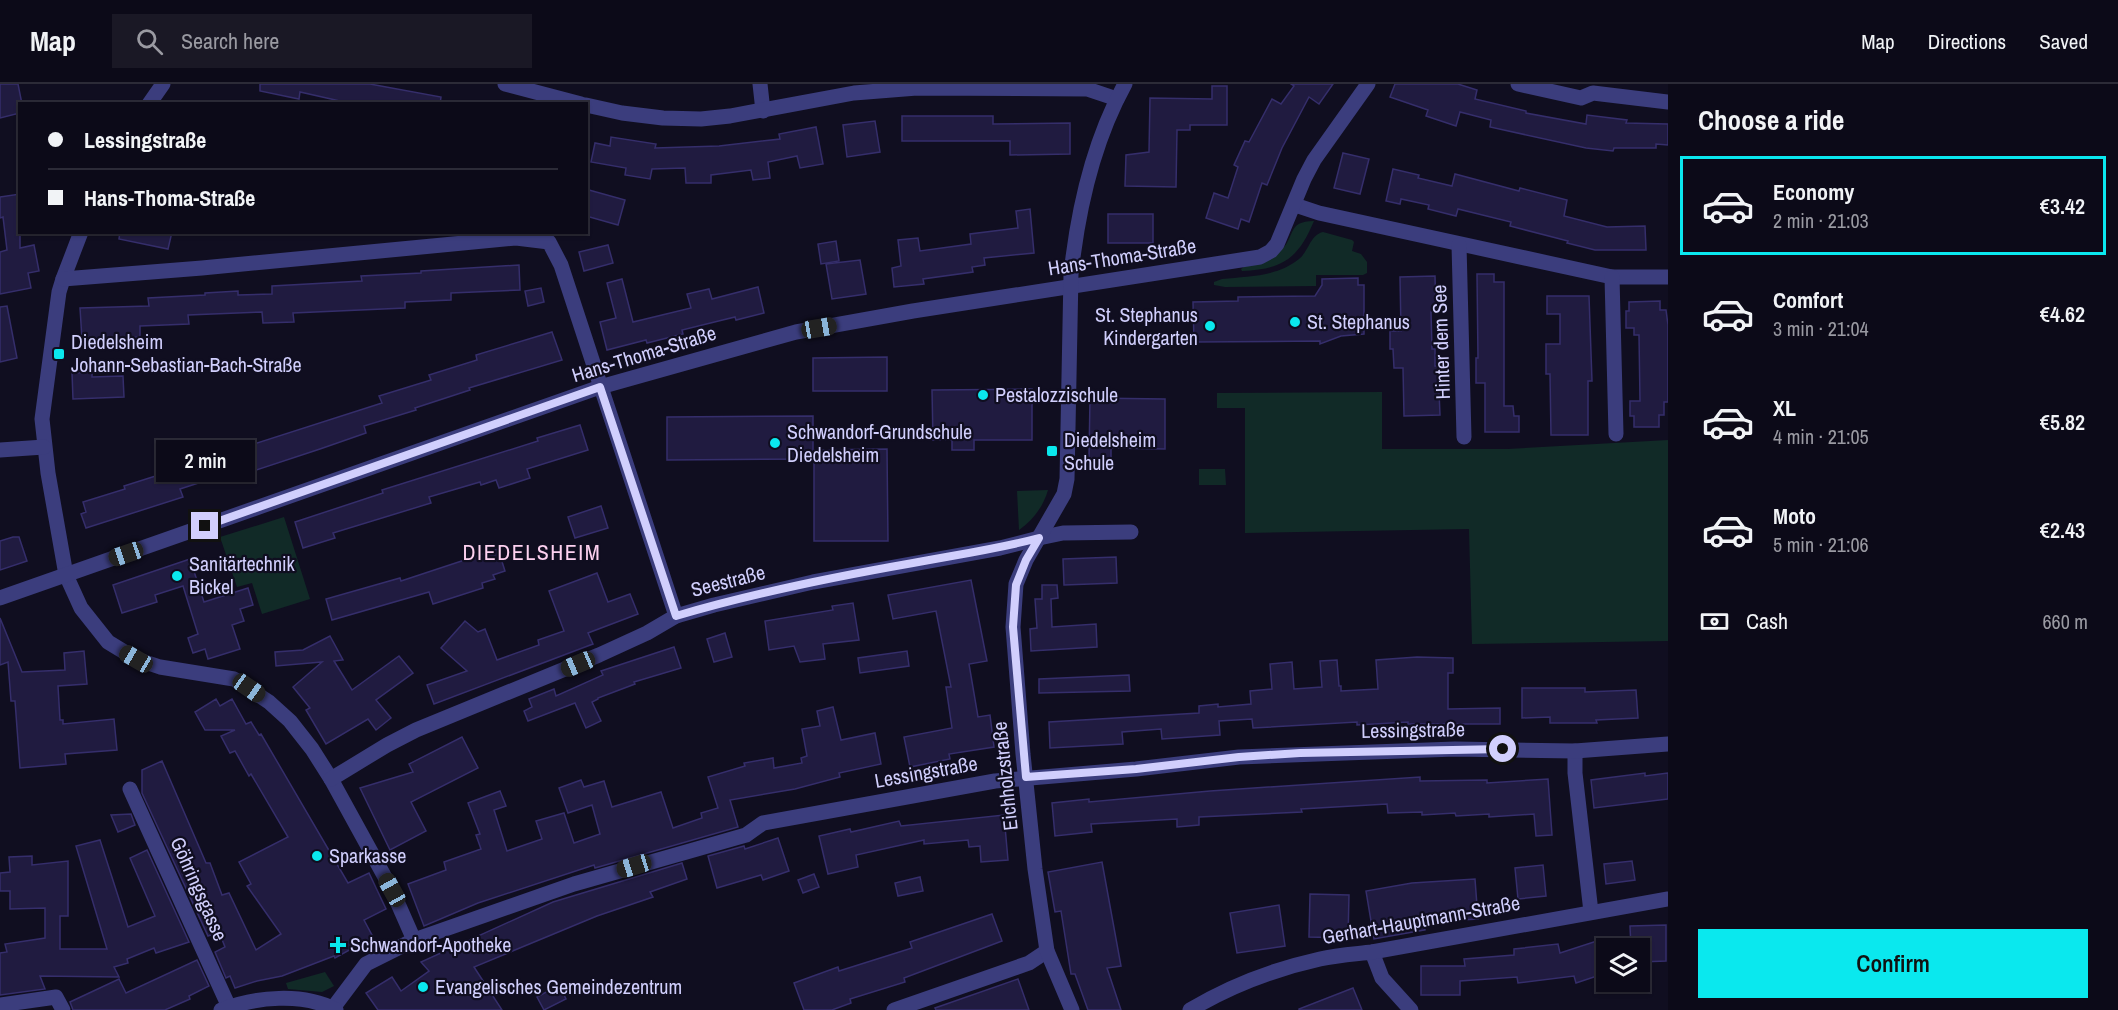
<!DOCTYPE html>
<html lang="en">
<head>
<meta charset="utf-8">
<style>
	body { margin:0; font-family:"Archivo Narrow",sans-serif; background:#1a1825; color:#f1f3f6; height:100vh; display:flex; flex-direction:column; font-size:22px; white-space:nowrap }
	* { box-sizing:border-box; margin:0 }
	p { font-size:20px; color:#9a9aa2 }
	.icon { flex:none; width:33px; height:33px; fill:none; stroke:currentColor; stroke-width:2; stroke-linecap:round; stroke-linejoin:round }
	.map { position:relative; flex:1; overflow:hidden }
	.panel { display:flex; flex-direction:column; background:#0c0a18; width:450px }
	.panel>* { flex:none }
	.banner { position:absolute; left:18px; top:18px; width:570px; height:132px; border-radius:0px; box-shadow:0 2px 4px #0004,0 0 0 2px #2c2b37; display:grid; align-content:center; height:132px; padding:0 30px; background:#0c0a18 }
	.tools { position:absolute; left:1596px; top:854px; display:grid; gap:12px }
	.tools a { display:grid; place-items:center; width:54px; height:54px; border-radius:0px; background:#0c0a18; box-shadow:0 2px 4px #0004,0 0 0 2px #2c2b37; font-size:30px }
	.end { position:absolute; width:27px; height:27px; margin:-14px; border:8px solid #d1cffd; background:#111; box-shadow:0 0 0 3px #111 }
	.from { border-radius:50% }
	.bubble { position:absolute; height:42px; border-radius:0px; background:#0c0a18; box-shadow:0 2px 4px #0004,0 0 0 2px #2c2b37; font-size:20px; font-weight:600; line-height:42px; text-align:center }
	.car { position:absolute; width:18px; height:36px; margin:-18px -9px; border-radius:8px; box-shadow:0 0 4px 2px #0007; background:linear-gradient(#222 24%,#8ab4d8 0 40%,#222 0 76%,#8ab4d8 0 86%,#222 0) }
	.banner b { display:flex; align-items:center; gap:21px; height:57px; font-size:22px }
	.banner b+b { border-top:2px solid #2c2b37 }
	.banner i { width:15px; height:15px; background:#f1f3f6 }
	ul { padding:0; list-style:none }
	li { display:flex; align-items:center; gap:18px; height:99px; margin:0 12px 9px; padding:0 18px; border:3px solid transparent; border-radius:0px }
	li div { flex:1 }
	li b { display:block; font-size:22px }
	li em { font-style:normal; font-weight:600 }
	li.selected { border-color:#0ae8ee }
	li>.icon { width:54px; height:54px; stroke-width:1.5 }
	h2 { padding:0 30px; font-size:27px; line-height:72px }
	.pay { display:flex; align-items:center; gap:15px; height:66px; padding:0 30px; font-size:22px }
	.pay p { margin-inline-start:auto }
	.button { display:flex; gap:12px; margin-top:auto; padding:12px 30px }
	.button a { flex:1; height:69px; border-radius:0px; background:#0ae8ee; color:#111; font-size:24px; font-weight:600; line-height:69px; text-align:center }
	header { display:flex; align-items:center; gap:36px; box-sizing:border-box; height:84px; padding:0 30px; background:#0c0a18; border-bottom:2px solid #2c2b37 }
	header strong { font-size:28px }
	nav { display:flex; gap:33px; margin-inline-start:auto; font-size:21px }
	.search { width:420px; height:54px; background:#1a1825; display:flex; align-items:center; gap:15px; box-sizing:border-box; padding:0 21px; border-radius:0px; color:#9a9aa2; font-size:22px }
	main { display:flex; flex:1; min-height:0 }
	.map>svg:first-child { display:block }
	.green { fill:#112a27 }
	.building { fill:#201b40; stroke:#352e6b; stroke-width:1.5 }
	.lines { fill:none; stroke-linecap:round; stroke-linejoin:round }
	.minor { stroke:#3b3d7d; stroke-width:15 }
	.tertiary { stroke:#3b3d7d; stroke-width:15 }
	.route { stroke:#d1cffd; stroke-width:8 }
	.poi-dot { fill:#0ae8ee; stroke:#100e20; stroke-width:2 }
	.labels { text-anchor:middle; stroke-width:4.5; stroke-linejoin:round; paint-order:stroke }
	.street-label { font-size:20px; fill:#d1cffd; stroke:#100e20 }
	.poi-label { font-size:20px; fill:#d1cffd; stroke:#100e20; text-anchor:start }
	.quarter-label { font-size:22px; letter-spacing:1.5px; fill:#fdd1f0; stroke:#100e20 }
</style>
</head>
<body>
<header>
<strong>Map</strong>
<div class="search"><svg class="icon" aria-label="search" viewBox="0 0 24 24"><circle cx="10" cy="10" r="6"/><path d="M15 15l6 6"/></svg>Search here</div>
<nav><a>Map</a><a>Directions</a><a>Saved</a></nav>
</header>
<main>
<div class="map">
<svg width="1668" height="926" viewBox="0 0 1668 926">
	<rect width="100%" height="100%" fill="#100e20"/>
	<!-- green -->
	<g class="green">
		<path d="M1314 137C1298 175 1283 185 1242 187L1241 185 1245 182C1255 178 1271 174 1280 167 1296 154 1286 137 1314 137Z"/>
		<path d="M1323 148 1352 156 1354 158 1352 167 1361 170 1367 178V189L1363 191H1316V202L1225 203 1214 201V198L1222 195C1248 192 1277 193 1299 175 1309 167 1310 151 1323 148Z"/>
		<polygon points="1382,308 1382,365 1508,365 1668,356 1668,557 1472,560 1469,445 1245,449 1245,324 1217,324 1217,309"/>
		<polygon points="1199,385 1225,385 1226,401 1199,401"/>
		<path d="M1048 406C1043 423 1033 436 1019 446L1017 407Z"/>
		<polygon points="284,433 310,515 262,530 252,499 237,503 220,453"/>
		<polygon points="325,888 334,902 322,908 288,905 286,899"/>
	</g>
	<!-- building -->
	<g class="building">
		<polygon points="0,0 18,0 22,20 20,20 20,29 0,34"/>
		<polygon points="260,0 370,0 441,13 440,20 353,20 300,8 299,15 260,7"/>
		<polygon points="1291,0 1333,0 1319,20 1309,13 1282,64 1267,101 1262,99 1249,138 1241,135 1238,145 1206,134 1214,109 1228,114 1238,83 1234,81 1245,57 1249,58 1272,15 1281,20 1294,2"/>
		<polygon points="1395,0 1458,0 1477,6 1475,15 1526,27 1526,29 1586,40 1587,31 1627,36 1626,39 1668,40 1668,61 1656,60 1656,64 1614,64 1613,67 1586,64 1490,43 1491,36 1460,28 1456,42 1426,32 1428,26 1390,13"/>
		<polygon points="1212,2 1227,2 1227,41 1190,41 1190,46 1177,46 1176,103 1125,102 1126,71 1149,68 1150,14 1212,15"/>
		<polygon points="902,32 993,32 993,40 1070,39 1070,70 1010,71 1010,57 902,57"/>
		<polygon points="875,37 880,68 847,73 843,41"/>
		<polygon points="816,43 823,80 800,84 797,72 768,78 770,94 753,96 751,86 711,91 711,99 686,99 685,84 652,85 650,95 625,91 626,84 591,78 595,59 610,62 611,53 656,60 655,64 719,62 780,55 779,50"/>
		<polygon points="1343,69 1369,75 1360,110 1334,104"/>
		<polygon points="1393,85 1419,91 1418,94 1452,102 1455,90 1519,107 1520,104 1567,116 1564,132 1607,143 1645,142 1646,166 1595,166 1567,159 1568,157 1510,142 1511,138 1458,125 1456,132 1428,125 1429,121 1401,115 1400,120 1386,117"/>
		<polygon points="589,106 625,116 618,141 586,132 586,117"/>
		<polygon points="20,110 20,164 34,161 39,187 28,189 31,204 0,210 0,168 7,166 3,133 0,134 0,113"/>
		<polygon points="1030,125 1034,169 984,174 985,181 972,183 973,188 923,195 924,200 894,203 892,184 901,182 898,156 918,154 920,167 971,160 970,150 1018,144 1016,127"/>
		<rect x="1108" y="130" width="45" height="29"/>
		<polygon points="120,148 172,148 168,165 119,155"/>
		<polygon points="836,157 839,177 821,180 818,160"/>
		<polygon points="608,161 613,179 584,187 579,168"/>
		<polygon points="860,176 866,210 832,215 826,180"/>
		<polygon points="519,181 520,206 451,209 451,216 405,218 405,224 293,229 294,238 263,239 262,228 188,231 189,240 140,242 140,253 82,255 80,224 149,222 148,214 205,211 205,209 238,207 238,211 272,210 272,202 362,197 361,192 421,189 421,187"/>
		<polygon points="1477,190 1494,190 1494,198 1504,198 1504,322 1513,322 1514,332 1519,332 1519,348 1485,348 1485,299 1476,299 1476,274 1478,274"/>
		<polygon points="1435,192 1436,228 1431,228 1432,265 1435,265 1435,282 1438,282 1440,331 1404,332 1403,284 1394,284 1393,265 1390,265 1390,247 1401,247 1400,193"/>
		<polygon points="1358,194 1358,201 1364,201 1364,250 1341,252 1320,260 1320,257 1194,258 1193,218 1238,217 1238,213 1315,212 1322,201 1322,195"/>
		<polygon points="622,195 633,238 691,224 687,210 709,205 712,215 758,203 764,229 736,236 735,233 682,246 683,250 647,259 646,256 607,266 600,238 616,234 607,199"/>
		<polygon points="541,204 544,218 528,222 525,207"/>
		<polygon points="1547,212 1589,212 1592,297 1588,297 1588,351 1551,351 1550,290 1546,290 1546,260 1560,260 1560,230 1547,230"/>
		<polygon points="1660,217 1660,226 1666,226 1668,241 1668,318 1664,318 1664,331 1659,331 1659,343 1634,343 1634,332 1630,332 1630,317 1640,317 1639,251 1634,251 1634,244 1626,244 1626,227 1629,227 1629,218"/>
		<polygon points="7,222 17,274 0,278 0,223"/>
		<polygon points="552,248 562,276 469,304 470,306 415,324 416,326 364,342 366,349 320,365 253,387 251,382 180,405 183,413 86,444 81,430 86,428 83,418 125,405 124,402 184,383 183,380 232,365 232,367 382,319 379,312 431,296 429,291 477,276 476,271"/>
		<polygon points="887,273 887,307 813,307 813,274"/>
		<polygon points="92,288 92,293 123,292 124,313 73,315 72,289"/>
		<polygon points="1032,305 1032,356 974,356 974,366 952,366 952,356 933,356 932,306"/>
		<polygon points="1090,314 1165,315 1165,365 1111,364 1111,375 1089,374"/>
		<polygon points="813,332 813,375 667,376 667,333"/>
		<polygon points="580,341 588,366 527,385 530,394 499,404 496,396 481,401 480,398 429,413 431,419 333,449 335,454 303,464 295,438 383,409 382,406 538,357 537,354"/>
		<polygon points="887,365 888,457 814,457 814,366"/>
		<polygon points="601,422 608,444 575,454 568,433"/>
		<polygon points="13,453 19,453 27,477 0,486 0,457"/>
		<polygon points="498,465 505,487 493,491 495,495 482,499 483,504 433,520 429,508 332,536 326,515 400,494 401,497"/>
		<polygon points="1116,473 1117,499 1064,501 1063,475"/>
		<polygon points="190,475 204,518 248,504 253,521 240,525 244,537 232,541 240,565 208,575 205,565 193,569 188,554 198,550 183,502 155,511 157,518 122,529 113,501"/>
		<polygon points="597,489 608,518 630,510 638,530 588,549 593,560 434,620 427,601 467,587 441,564 465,537 478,548 485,545 497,576 539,561 538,556 564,547 549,507"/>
		<polygon points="971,496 987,577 969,580 978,633 990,631 994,663 949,670 950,675 910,683 904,653 952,644 946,603 951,603 936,527 893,535 888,511"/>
		<polygon points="1042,501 1057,501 1058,514 1051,515 1052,543 1096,540 1097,563 1031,567 1030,545 1037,544 1035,515 1042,515"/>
		<polygon points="853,519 859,556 823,560 825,575 800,578 794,562 769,566 765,537 833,526 832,522"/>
		<polygon points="0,534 22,588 65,586 64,569 84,567 87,600 58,602 60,636 63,636 63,640 114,635 117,666 65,670 66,680 20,684 15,617 11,617 8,578 0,581"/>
		<polygon points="725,549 732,573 714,578 707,555"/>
		<polygon points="330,552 343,576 334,577 352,606 399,572 413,589 376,616 391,634 376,646 368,635 326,660 306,626 310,624 293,603 322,578 276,582 275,568 303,566"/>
		<polygon points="674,563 681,584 634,598 635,600 598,614 598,615 592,618 601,637 586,644 575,619 528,637 524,627 532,623 529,615 554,605 556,612 603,591 601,587"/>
		<polygon points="907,567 909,582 860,589 858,574"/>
		<polygon points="1417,573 1453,574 1453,589 1448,589 1448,625 1500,624 1500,640 1408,640 1408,638 1357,641 1357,638 1253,644 1252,635 1219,637 1220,651 1162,655 1161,645 1122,648 1123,660 1050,664 1049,638 1199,629 1199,622 1218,620 1218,623 1251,620 1250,607 1272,605 1270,580 1292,578 1294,605 1322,603 1320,577 1337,576 1339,602 1341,602 1341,607 1378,605 1376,576"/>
		<polygon points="1129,591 1130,607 1039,609 1039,595"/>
		<polygon points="1522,604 1585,604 1585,608 1636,606 1638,634 1596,636 1597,639 1550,639 1550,633 1522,634"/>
		<polygon points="216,615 220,622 232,615 246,640 251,638 259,651 261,650 348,799 369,789 386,825 364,836 373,853 335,874 334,872 282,892 257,897 235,904 230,892 226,894 215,868 225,863 219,848 208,852 142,709 142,686 162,677 206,779 210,779 222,811 229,809 256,866 281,850 247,802 251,800 239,778 288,753 251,690 249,692 235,667 230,669 221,652 235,646 205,646 195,628"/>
		<polygon points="833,623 841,656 875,649 881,680 839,689 840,693 795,705 730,716 738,743 595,784 594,781 478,819 424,842 408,800 446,786 444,778 481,765 476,751 480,750 468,719 500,707 506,722 494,726 507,767 542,755 536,737 564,729 574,759 600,750 592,721 568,729 559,704 581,696 584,703 604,697 612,723 661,708 673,744 702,734 701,729 718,724 708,693 745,682 744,679 773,674 774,684 802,679 801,674 807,672 802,645 820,642 817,627"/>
		<polygon points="462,653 478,684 411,718 426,747 390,766 360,704 413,688 409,680"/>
		<polygon points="1645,689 1645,692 1668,689 1668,715 1594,724 1591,696"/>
		<polygon points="1420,693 1420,697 1487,696 1487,699 1548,695 1552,751 1536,752 1534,730 1489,733 1489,730 1456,732 1455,729 1422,731 1422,728 1388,729 1387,720 1301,725 1302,728 1199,733 1199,741 1177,743 1177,735 1091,740 1092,748 1055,752 1052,719 1089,715 1089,718 1210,707"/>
		<polygon points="131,730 135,741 118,748 111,731"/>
		<polygon points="1004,731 1008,776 981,778 980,762 969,763 968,756 924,760 924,756 856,771 858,783 828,790 819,752 850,745 851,748 899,737 901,742"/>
		<polygon points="778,754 789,787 763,796 761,791 717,804 708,772 744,762 745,765"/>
		<polygon points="100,756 128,843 155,832 130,774 147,766 189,858 156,869 154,864 127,875 128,879 114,883 119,893 40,892 45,905 0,911 0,869 7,868 5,860 45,854 45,824 10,825 10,807 0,807 0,789 10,788 9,773 32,772 32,781 68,777 68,832 60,832 60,865 107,865 76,762"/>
		<polygon points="1632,777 1635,796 1606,800 1604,780"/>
		<polygon points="1102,778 1121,882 1107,884 1121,926 1088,926 1075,890 1071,890 1061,827 1055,828 1048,788"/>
		<polygon points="682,779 687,795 650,808 653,813 597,832 474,883 502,926 378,926 366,909 392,893 401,907 429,887 421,878 553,818"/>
		<polygon points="1543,781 1546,812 1518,815 1515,784"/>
		<polygon points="814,790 819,803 803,809 798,796"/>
		<polygon points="920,793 923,807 898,812 895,799"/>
		<polygon points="1475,795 1478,835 1424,838 1425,846 1374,855 1366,807 1412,799"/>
		<polygon points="1310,810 1349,811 1348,854 1309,853"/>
		<polygon points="1279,821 1285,862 1237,869 1230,829"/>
		<polygon points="992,830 1002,857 904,894 905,898 850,915 851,919 832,926 804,926 794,899 838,883 839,887 912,864 910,858"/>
		<polygon points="1666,841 1666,877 1640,878 1640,864 1631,864 1630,842"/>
		<polygon points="1606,854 1606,889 1576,899 1574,892 1518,899 1517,893 1460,897 1460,911 1421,911 1421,882 1465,882 1464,875 1514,871 1514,865 1558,860 1560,869"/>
		<polygon points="197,876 209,902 189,912 190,915 165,926 73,926 70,918 119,895 126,909"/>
		<polygon points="1018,895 1029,926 936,926 935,924"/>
		<polygon points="559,901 566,915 544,926 537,913"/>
		<polygon points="1353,904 1362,926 1299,926 1299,925"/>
	</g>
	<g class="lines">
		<!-- minor -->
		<g class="minor">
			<polyline points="505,0 581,20"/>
			<polyline points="760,0 763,27"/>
			<polyline points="1518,0 1581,14 1593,9 1668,18"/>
			<polyline points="149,20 163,0"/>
			<polyline points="586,21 622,29 663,34 701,35 730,32 854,9 917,4 1087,5 1117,15"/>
			<polyline points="1295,121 1319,129 1612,193 1668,193"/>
			<polyline points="81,148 63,195 59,208 42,335 48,389 66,491 81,524 108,558 136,575 160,583 234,595 269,618 290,637 312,665 331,695 392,806 414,856"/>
			<polyline points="1459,161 1464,353"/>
			<polyline points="1612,193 1616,350"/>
			<polyline points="63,195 202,184 516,154 549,158 561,181 676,532"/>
			<polyline points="0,366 44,363"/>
			<polyline points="0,514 600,303 796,248 913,227 1260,173 1271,167 1277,160 1304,95 1314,76 1368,0"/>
			<polyline points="1575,667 1575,689 1591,828"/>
			<polyline points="331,695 387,661 416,646 599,571 647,549 676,532 714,521 813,498 1000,464 1039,454 1063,449 1131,448"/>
			<polyline points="130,705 229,923"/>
			<polyline points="1372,868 1382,894 1411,926"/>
			<polyline points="0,921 56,913 63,926"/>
			<polyline points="333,924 366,880 414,856 574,800 746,751 763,739 995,697 1136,685 1239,673 1455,665 1575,667 1668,660"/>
			<polyline points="894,926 1029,879 1047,867"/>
			<path d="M1072 926 1047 867 1035 785 1023 670 1013 543 1016 500 1026 476 1064 410 1067 395 1071 190C1078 125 1093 58 1125 0"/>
			<path d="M1190 926C1230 902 1275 885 1320 875 1337 871 1355 870 1372 868L1668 815"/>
		</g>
		<!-- tertiary -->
		<path class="tertiary" d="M221 926C256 913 302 908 336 926"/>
	</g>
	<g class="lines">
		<!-- route -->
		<path class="route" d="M205 442 600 303 676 532C753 509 833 493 913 479 955 471 997 465 1039 454L1026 476 1016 501 1013 543 1026 693 1136 685 1239 673 1300 669 1503 665"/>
	</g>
	<!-- markers -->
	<g class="poi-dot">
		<circle cx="1295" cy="238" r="6"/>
		<circle cx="1210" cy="242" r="6"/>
		<rect x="53" y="264" width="12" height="12" rx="3"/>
		<circle cx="983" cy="311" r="6"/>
		<circle cx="775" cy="359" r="6"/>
		<rect x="1046" y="361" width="12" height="12" rx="3"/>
		<circle cx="177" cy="492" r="6"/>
		<circle cx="317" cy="772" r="6"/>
		<path d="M335 852h6v6h6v6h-6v6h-6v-6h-6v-6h6z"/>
		<circle cx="423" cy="903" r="6"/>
	</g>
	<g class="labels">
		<!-- street labels -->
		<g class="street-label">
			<text transform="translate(1122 173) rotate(-9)" y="7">Hans-Thoma-Straße</text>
			<text transform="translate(1441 258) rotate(-92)" y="7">Hinter dem See</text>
			<text transform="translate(644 270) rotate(-17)" y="7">Hans-Thoma-Straße</text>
			<text transform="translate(728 497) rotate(-14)" y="7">Seestraße</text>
			<text transform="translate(1413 646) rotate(-1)" y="7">Lessingstraße</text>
			<text transform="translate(926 688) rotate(-10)" y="7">Lessingstraße</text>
			<text transform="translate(1005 692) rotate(-96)" y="7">Eichholzstraße</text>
			<text transform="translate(199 805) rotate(66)" y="7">Göhringsgasse</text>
			<text transform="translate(1421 836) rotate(-10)" y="7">Gerhart-Hauptmann-Straße</text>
		</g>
		<!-- poi labels -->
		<g class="poi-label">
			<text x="1198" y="238" text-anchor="end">St. Stephanus<tspan x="1198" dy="23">Kindergarten</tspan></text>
			<text x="1307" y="245">St. Stephanus</text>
			<text x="71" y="265">Diedelsheim<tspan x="71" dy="23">Johann-Sebastian-Bach-Straße</tspan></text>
			<text x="995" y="318">Pestalozzischule</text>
			<text x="787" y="355">Schwandorf-Grundschule<tspan x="787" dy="23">Diedelsheim</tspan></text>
			<text x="1064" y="363">Diedelsheim<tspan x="1064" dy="23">Schule</tspan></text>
			<text x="189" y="487">Sanitärtechnik<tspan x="189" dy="23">Bickel</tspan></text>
			<text x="329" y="779">Sparkasse</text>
			<text x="350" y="868">Schwandorf-Apotheke</text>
			<text x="435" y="910">Evangelisches Gemeindezentrum</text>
		</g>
		<!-- quarter labels -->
		<g class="quarter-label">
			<text x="532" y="476">DIEDELSHEIM</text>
		</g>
	</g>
</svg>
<div class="tools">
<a><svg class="icon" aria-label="layers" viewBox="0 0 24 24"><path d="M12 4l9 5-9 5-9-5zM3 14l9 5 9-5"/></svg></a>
</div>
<i class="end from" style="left:1503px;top:665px"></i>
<i class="end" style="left:205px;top:442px"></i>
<div class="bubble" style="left:156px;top:356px;width:99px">2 min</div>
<i class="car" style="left:819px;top:244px;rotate:80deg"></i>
<i class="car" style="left:126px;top:470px;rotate:251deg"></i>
<i class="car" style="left:136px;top:575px;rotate:300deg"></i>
<i class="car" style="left:578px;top:580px;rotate:247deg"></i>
<i class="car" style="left:249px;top:604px;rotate:125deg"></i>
<i class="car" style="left:634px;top:782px;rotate:253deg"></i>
<i class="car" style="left:392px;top:806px;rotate:331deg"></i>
<div class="banner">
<b><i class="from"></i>Lessingstraße</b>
<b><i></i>Hans-Thoma-Straße</b>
</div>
</div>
<section class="panel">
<h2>Choose a ride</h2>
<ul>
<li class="selected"><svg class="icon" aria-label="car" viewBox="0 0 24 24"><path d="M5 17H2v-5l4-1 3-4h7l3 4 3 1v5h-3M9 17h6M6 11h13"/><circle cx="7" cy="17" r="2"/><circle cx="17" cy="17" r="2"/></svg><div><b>Economy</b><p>2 min · 21:03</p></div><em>€3.42</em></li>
<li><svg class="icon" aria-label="car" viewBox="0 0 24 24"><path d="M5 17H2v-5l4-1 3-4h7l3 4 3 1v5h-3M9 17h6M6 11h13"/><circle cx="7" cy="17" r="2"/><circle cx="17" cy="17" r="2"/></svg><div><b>Comfort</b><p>3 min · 21:04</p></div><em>€4.62</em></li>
<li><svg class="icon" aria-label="car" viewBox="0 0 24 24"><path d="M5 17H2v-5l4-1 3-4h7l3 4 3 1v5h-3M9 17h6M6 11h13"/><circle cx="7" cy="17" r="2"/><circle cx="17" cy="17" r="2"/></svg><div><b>XL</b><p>4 min · 21:05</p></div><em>€5.82</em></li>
<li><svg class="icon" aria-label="car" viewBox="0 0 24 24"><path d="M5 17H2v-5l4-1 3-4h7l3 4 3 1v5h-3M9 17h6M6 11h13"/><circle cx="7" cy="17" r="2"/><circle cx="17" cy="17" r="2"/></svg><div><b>Moto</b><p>5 min · 21:06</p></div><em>€2.43</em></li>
</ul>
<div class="pay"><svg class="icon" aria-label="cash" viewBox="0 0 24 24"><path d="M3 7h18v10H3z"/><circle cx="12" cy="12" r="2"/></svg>Cash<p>660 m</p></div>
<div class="button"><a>Confirm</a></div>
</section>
</main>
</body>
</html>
